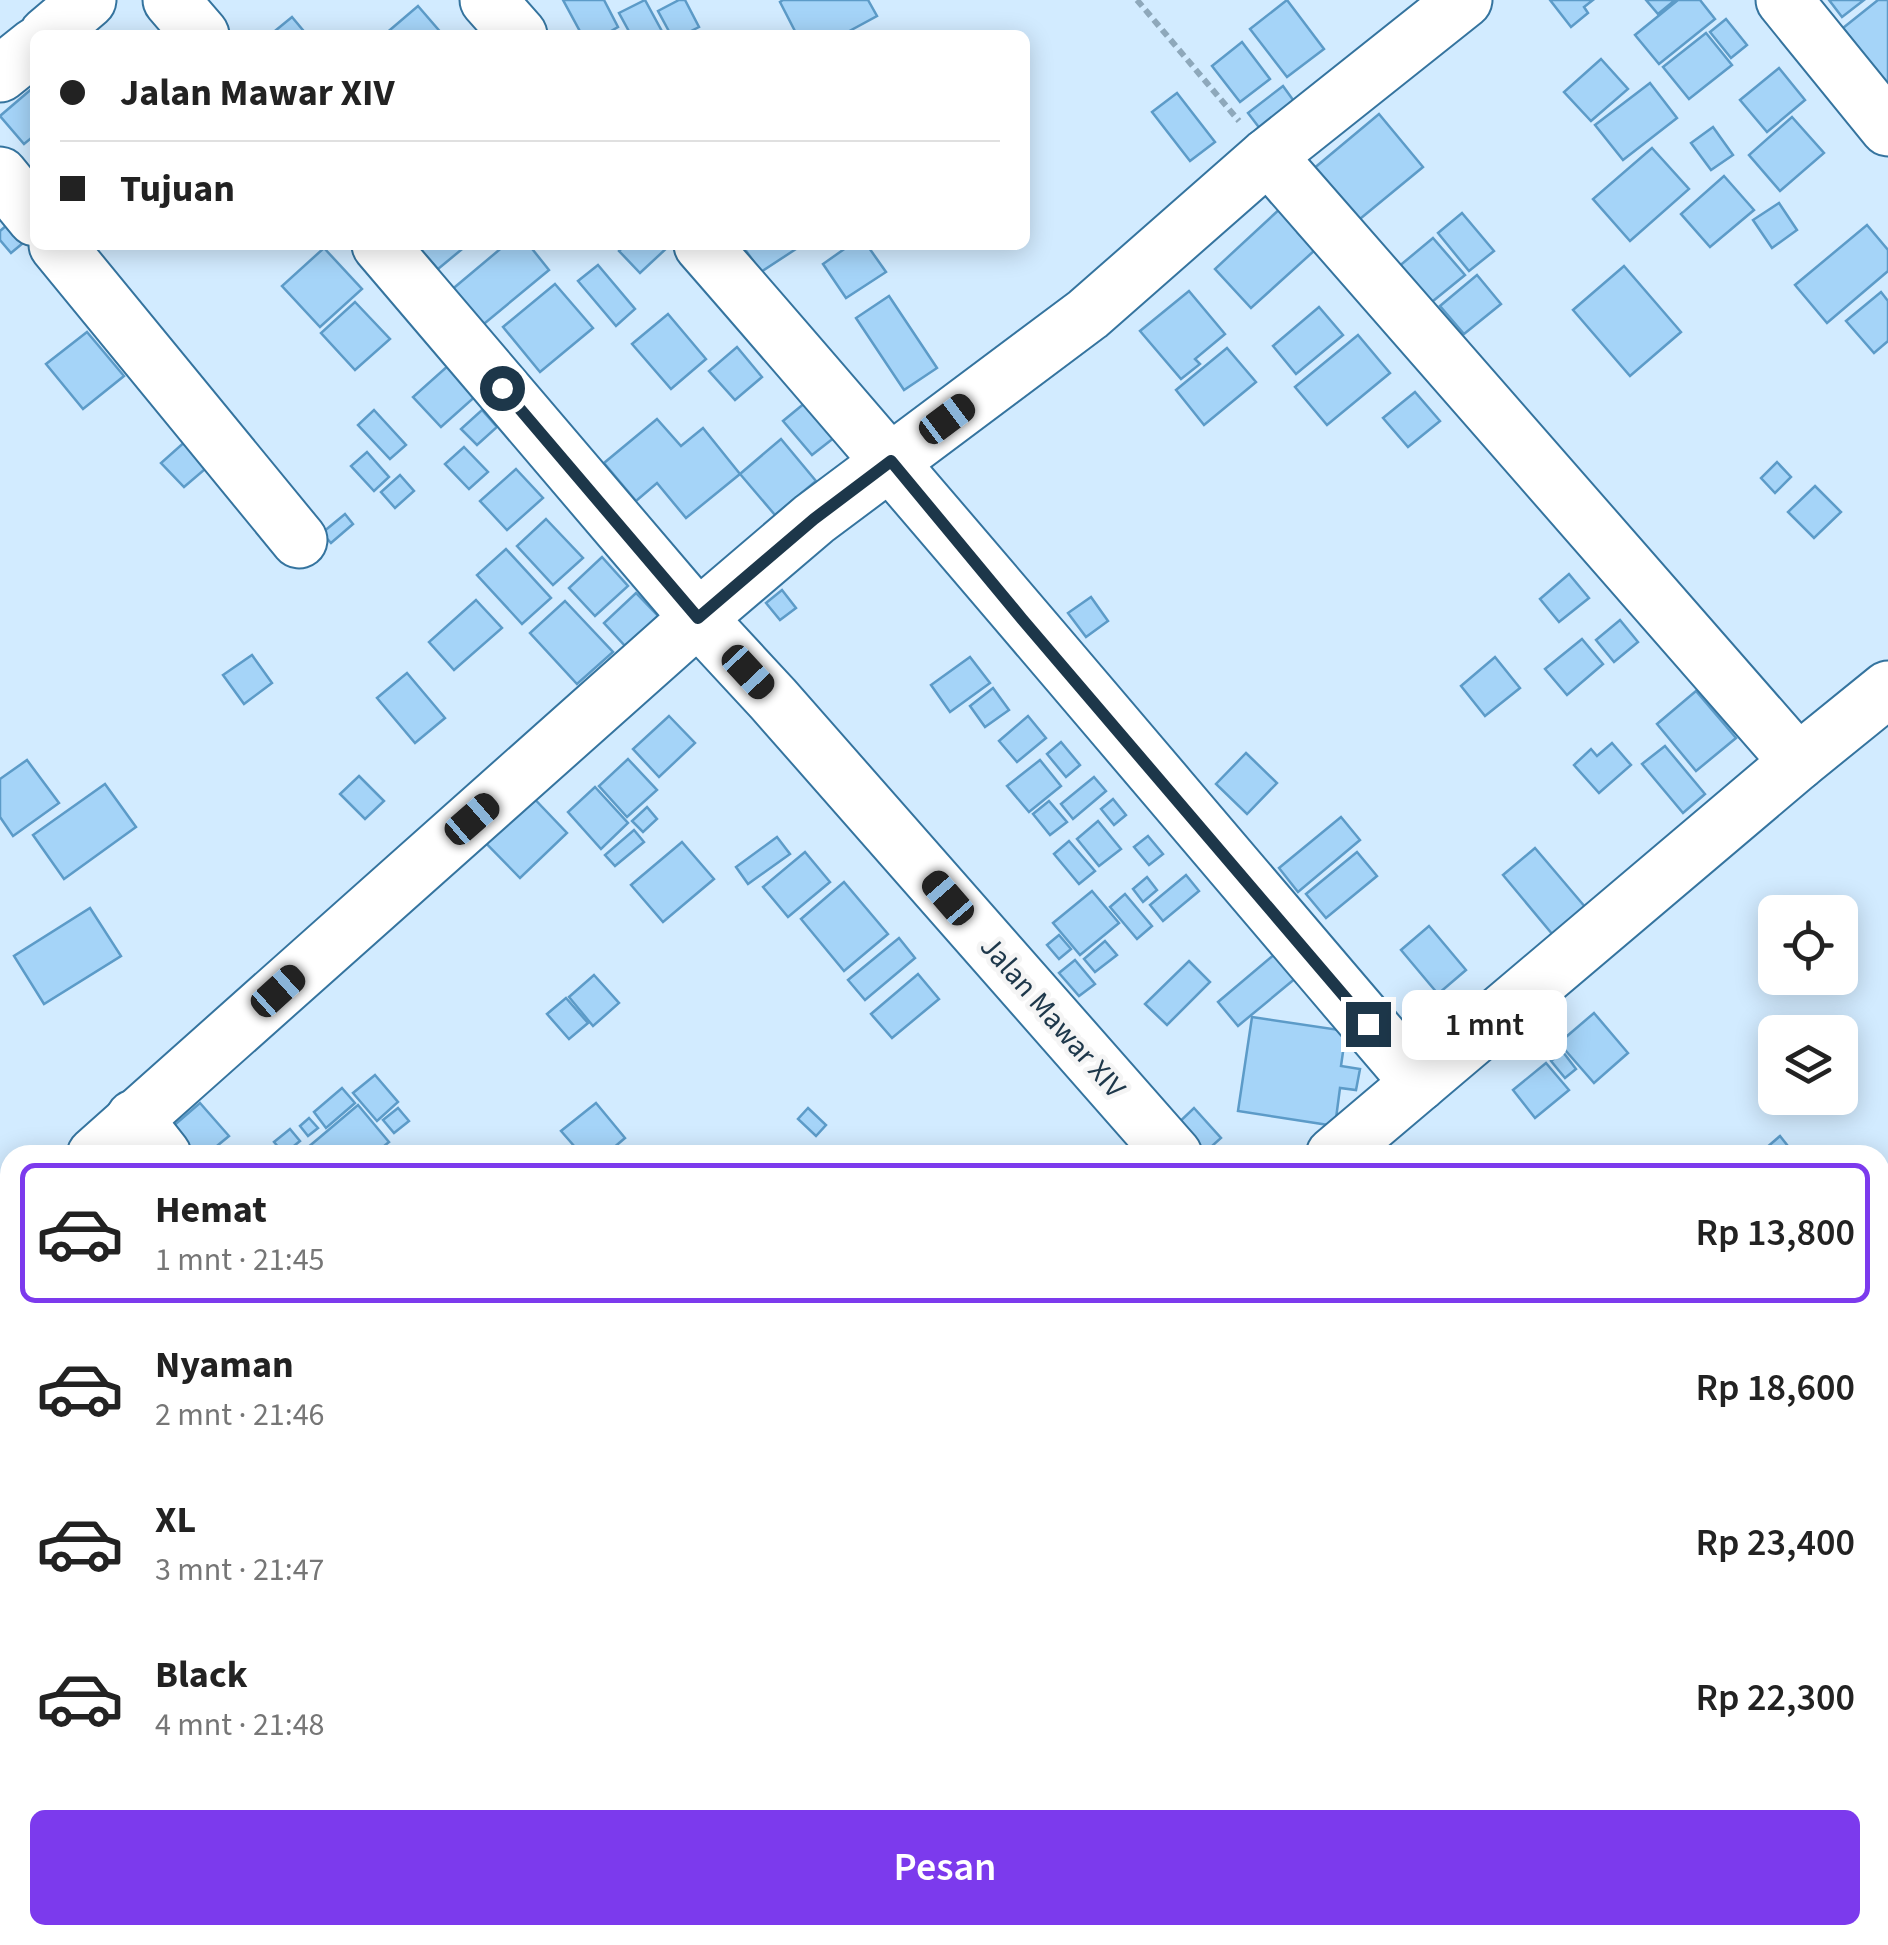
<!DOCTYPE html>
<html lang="id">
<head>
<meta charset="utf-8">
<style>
	body { margin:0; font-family:"Source Sans 3",sans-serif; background:#f6f6f6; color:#222; height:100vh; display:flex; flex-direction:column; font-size:38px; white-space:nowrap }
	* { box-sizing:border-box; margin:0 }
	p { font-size:32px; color:#767676 }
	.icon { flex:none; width:55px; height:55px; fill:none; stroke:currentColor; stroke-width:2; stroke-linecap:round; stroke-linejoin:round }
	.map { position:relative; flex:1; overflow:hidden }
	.drawer { position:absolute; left:0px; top:1145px; width:1890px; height:800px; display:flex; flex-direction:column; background:#fff; border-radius:30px 30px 0 0; box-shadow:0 5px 25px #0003 }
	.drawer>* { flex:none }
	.hud { position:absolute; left:30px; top:30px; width:1000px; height:220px; border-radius:15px; box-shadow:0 5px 25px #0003; display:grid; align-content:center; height:220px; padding:0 30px; background:#fff }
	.buttons { position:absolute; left:1758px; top:895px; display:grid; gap:20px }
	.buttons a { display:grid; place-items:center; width:100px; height:100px; border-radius:15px; background:#fff; box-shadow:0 5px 25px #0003; font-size:50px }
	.end { position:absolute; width:45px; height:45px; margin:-22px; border:12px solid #1d374a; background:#fff; box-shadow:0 0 0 5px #fff }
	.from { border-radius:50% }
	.bubble { position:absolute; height:70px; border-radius:15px; background:#fff; box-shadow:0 5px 25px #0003; font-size:32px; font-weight:600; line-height:70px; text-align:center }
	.car { position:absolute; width:30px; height:60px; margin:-30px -15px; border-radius:12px; box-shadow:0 0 8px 2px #0007; background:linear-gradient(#222 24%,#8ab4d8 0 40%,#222 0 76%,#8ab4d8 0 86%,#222 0) }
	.hud b { display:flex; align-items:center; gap:35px; height:95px; font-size:38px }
	.hud b+b { border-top:2px solid #e0e0e0 }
	.hud i { width:25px; height:25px; background:#222 }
	ul { padding:18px 0 0; list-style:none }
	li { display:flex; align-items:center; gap:30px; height:140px; margin:0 20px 15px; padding:0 10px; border:5px solid transparent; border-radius:15px }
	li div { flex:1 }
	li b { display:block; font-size:38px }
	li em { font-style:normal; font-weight:600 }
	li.current { border-color:#7c3aed }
	li>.icon { width:90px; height:90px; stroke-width:1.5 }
	.action { display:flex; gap:20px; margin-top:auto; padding:20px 30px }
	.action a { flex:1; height:115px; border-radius:15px; background:#7c3aed; color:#fff; font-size:40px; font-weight:600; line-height:115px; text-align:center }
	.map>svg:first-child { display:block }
	.building { fill:#a5d4f8; stroke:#5c9bc8; stroke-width:2.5 }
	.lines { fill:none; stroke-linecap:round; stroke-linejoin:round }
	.minor-casing { stroke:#35749f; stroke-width:59 }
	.path { stroke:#8ea8bb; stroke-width:6; stroke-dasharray:8 5; stroke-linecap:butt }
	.minor { stroke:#fff; stroke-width:55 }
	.route { stroke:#1d374a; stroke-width:12 }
	.labels { text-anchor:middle; stroke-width:9; stroke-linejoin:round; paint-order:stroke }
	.street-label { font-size:30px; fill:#1d374a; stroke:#f4f4f4 }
</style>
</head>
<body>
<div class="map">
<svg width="1888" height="1945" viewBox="0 0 1888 1945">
	<rect width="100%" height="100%" fill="#d2ebff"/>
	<!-- building -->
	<g class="building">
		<polygon points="563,0 604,0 618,27 604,35 582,35"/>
		<polygon points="645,0 664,35 631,35 619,13"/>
		<polygon points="679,0 685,0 699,27 683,35 671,35 658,11"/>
		<polygon points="783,0 868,0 877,16 842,35 797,35 780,2"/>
		<polygon points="1287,0 1324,49 1287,77 1250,29"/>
		<polygon points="1550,0 1593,0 1584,7 1588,13 1571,27"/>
		<polygon points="1646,0 1675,0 1658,14"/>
		<polygon points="1678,0 1700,0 1715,19 1659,64 1635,35"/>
		<polygon points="1829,0 1864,0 1842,17"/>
		<polygon points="1878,0 1888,0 1888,85 1843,28"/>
		<polygon points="418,6 443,35 384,35"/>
		<polygon points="292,17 307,35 270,35"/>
		<polygon points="1726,19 1747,45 1731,58 1710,32"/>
		<polygon points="1706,33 1732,65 1689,99 1663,67"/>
		<polygon points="1242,42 1270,79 1240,102 1212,66"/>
		<polygon points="1601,59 1628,89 1591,121 1564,92"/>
		<polygon points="1779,68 1805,100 1767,132 1740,100"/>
		<polygon points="1650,83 1677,118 1623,160 1595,125"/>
		<polygon points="35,86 35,135 24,144 0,116"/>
		<polygon points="1283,86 1296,104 1261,130 1248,113"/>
		<polygon points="1177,93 1215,142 1190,161 1152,112"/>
		<polygon points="1379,114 1423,167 1349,228 1306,175"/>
		<polygon points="1792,117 1824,153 1780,191 1749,155"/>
		<polygon points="1713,127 1733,155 1711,170 1691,143"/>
		<polygon points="1652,148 1689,189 1630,241 1593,199"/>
		<polygon points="1724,176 1754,210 1710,247 1681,214"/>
		<polygon points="1779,203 1797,230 1772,248 1753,220"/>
		<polygon points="1283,206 1304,228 1298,233 1315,250 1251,308 1215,269"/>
		<polygon points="1462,213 1494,251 1469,271 1438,233"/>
		<polygon points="13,220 29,238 11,253 0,240 0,231"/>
		<polygon points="1867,225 1888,250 1888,271 1827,323 1795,285"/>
		<polygon points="1433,238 1465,275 1422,310 1391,273"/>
		<polygon points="417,245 467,245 438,269"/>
		<polygon points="505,245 529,245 549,270 479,328 449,292"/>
		<polygon points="625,245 670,245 640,273 619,251"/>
		<polygon points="742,245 802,245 761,272"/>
		<polygon points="850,245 867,245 886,272 846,298 823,264"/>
		<polygon points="324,248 362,289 320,327 282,286"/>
		<polygon points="598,265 635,309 616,326 578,281"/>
		<polygon points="1624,266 1681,332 1630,376 1573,310"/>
		<polygon points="1477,275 1501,304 1464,334 1440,306"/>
		<polygon points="555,284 593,328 540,372 503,327"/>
		<polygon points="1189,291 1225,334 1195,359 1200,364 1181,379 1140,331"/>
		<polygon points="1881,292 1888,301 1888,341 1874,353 1846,321"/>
		<polygon points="889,296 937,368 904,390 856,318"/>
		<polygon points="355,302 390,339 355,370 321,333"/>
		<polygon points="1319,307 1343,335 1296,374 1273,346"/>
		<polygon points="668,314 706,359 671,389 632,344"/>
		<polygon points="87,332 124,376 83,409 46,364"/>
		<polygon points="1358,335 1390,373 1327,425 1295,387"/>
		<polygon points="737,347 762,377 735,400 709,371"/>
		<polygon points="1227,348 1256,382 1204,425 1176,390"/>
		<polygon points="450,364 478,394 441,427 413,397"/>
		<polygon points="1415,392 1440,421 1408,447 1383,418"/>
		<polygon points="806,402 835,437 812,455 783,421"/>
		<polygon points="374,410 406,445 390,459 358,425"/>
		<polygon points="482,410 497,427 477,445 461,429"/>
		<polygon points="657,419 681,446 703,428 740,474 686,518 657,483 636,501 604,463"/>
		<polygon points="188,439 211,464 184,487 161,463"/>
		<polygon points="781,439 816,481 775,515 740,474"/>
		<polygon points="464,447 488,472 469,489 445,464"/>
		<polygon points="367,452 389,477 374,491 351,466"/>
		<polygon points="1777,462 1791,477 1775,493 1761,478"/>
		<polygon points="516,469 543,498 507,530 480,501"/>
		<polygon points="400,475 414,491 395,508 381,492"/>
		<polygon points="1815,486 1841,512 1814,538 1788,512"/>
		<polygon points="345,514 353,524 331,543 322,533"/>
		<polygon points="546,519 583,558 553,585 517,546"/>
		<polygon points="506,549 551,598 522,624 477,575"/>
		<polygon points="602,557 628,586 595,616 569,588"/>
		<polygon points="1569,574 1589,598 1559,622 1540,599"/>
		<polygon points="782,590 796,608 780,620 766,603"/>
		<polygon points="636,593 659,617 626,647 604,623"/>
		<polygon points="1091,597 1108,621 1086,637 1068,613"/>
		<polygon points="476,600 502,628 454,670 429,642"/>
		<polygon points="565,601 613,652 577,684 530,633"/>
		<polygon points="1620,620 1638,642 1614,662 1596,640"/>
		<polygon points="1582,639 1603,664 1567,695 1545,669"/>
		<polygon points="252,655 272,683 244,704 223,675"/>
		<polygon points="970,657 990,683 950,712 931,685"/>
		<polygon points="1495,657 1520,688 1485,716 1461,686"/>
		<polygon points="407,673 445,718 415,743 377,698"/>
		<polygon points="993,688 1009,710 985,727 970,706"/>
		<polygon points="1696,691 1736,738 1696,771 1657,724"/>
		<polygon points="669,716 695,743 659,777 633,749"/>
		<polygon points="1028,716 1046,738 1017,762 999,741"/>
		<polygon points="1061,742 1080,765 1066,777 1047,754"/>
		<polygon points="1612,743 1631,765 1599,793 1574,765 1591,749 1597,756"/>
		<polygon points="1665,746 1705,794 1683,813 1642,764"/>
		<polygon points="1246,753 1277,783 1247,814 1216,784"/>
		<polygon points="628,759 657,790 627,817 599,786"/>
		<polygon points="27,760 59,803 13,836 0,817 0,779"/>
		<polygon points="1040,760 1061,786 1029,812 1007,786"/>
		<polygon points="359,776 384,801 365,819 340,794"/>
		<polygon points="1094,777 1106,791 1073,819 1061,804"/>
		<polygon points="105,784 136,827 64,879 33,835"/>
		<polygon points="595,787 628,823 601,849 568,812"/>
		<polygon points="525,789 567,833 520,878 477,834"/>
		<polygon points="1113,799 1126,815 1114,825 1101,809"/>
		<polygon points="1049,801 1067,822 1050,835 1033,814"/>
		<polygon points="647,807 657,819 643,832 632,821"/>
		<polygon points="1341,817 1360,840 1298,892 1279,868"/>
		<polygon points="1098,821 1121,849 1099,866 1077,839"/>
		<polygon points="634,830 644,842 615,866 605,855"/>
		<polygon points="1148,836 1163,854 1149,865 1134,847"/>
		<polygon points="777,837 790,854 748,884 736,867"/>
		<polygon points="1069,841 1095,871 1079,884 1054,854"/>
		<polygon points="682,842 714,879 663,922 631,885"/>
		<polygon points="1535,848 1586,908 1553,935 1503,875"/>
		<polygon points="805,852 830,882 788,917 763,887"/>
		<polygon points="1357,852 1377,876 1326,918 1306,894"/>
		<polygon points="1186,875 1199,891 1163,921 1150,905"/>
		<polygon points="1147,877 1157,890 1143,902 1133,889"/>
		<polygon points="844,882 888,934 844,971 801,919"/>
		<polygon points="1092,891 1119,923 1080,955 1053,923"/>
		<polygon points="1125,894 1152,926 1137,939 1110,907"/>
		<polygon points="90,908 121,956 44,1004 14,956"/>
		<polygon points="1429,926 1466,970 1438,994 1401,950"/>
		<polygon points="1059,935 1071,949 1059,959 1047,945"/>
		<polygon points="899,938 915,958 865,1000 848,980"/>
		<polygon points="1105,941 1117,955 1095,972 1084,959"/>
		<polygon points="1282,948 1303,972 1238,1026 1218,1002"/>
		<polygon points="1075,960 1095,984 1079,996 1059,973"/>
		<polygon points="1189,961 1210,982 1167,1025 1145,1004"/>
		<polygon points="918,974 939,999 892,1038 871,1014"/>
		<polygon points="594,975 619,1003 593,1026 569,997"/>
		<polygon points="566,998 588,1023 569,1039 547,1014"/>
		<polygon points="1594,1013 1628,1053 1594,1083 1559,1043"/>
		<polygon points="1252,1017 1346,1031 1341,1066 1360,1069 1356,1090 1340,1088 1335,1126 1238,1111"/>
		<polygon points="1563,1052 1576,1069 1565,1078 1551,1061"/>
		<polygon points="1546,1063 1569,1090 1535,1118 1513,1090"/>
		<polygon points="375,1075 398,1102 377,1121 353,1093"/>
		<polygon points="342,1088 355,1103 326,1128 314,1112"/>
		<polygon points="200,1103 229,1136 206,1155 182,1155 164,1134"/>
		<polygon points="596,1103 625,1138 605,1155 582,1155 561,1131"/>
		<polygon points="358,1105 389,1142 373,1155 311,1155 306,1149"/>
		<polygon points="398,1108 409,1121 394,1133 383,1120"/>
		<polygon points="808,1108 826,1125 816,1136 798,1119"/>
		<polygon points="1194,1108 1221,1138 1202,1155 1198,1155 1173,1128"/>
		<polygon points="309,1118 318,1128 308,1136 300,1126"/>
		<polygon points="290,1129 300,1141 284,1154 274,1142"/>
		<polygon points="1780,1136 1795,1155 1758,1155"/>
		<polygon points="0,1651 10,1661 10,1674 0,1683"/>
		<polygon points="10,1688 10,1719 0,1727 0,1697"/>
		<polygon points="1888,1841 1888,1860 1880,1865 1880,1846"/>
		<polygon points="1888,1890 1888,1924 1884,1920 1880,1924 1880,1897"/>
		<polygon points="257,1935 320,1935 329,1945 266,1945"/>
		<polygon points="1085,1935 1095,1935 1103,1945 1072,1945"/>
		<polygon points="1350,1935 1387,1935 1374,1945 1358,1945"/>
		<polygon points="1392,1935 1451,1935 1452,1936 1441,1945 1379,1945"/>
		<polygon points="1571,1935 1611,1935 1597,1945 1578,1945"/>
		<polygon points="1619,1935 1659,1935 1666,1945 1611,1945 1609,1942"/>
		<polygon points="1669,1935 1746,1935 1732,1945 1677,1945"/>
		<polygon points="1845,1935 1857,1935 1866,1945 1834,1945"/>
	</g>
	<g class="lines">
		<!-- minor casing -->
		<g class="minor-casing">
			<g id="minor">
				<polyline points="171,0 201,35"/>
				<polyline points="488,0 519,35"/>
				<polyline points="1784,0 1888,128"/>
				<polyline points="47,35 88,0"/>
				<polyline points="0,74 35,46"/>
				<polyline points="1268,156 1798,762"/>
				<polyline points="0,175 35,218"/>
				<polyline points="57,245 299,540"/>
				<polyline points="380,245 698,618 773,699 1174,1155"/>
				<path d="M702 245C944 522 1180 804 1419 1083"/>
				<polyline points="134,1118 163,1155"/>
				<polyline points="95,1155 698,618 814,519 1088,314 1268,156 1464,0"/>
				<polyline points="1334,1155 1798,762 1888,689"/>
				<polyline points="0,1244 10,1234"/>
				<polyline points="0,1750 10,1761"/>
				<polyline points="1880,1795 1888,1804"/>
				<polyline points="158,1935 167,1945"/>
				<polyline points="1183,1935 1193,1945"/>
				<polyline points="1477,1935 1484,1945"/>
				<polyline points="413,1945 425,1935"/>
			</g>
		</g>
		<!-- path -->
		<polyline class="path" points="1137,0 1239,121"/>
		<!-- minor -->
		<use href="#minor" class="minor"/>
	</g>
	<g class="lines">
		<!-- route -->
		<polyline class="route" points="502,388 698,618 814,519 891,461 1022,619 1368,1024"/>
	</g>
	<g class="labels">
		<!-- street labels -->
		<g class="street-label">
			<text transform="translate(1053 1017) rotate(49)" y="10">Jalan Mawar XIV</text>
		</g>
	</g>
</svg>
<div class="buttons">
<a><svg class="icon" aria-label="locate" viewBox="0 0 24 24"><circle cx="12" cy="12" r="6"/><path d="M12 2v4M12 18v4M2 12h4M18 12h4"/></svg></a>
<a><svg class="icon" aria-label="layers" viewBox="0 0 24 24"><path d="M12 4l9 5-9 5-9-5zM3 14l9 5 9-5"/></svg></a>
</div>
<i class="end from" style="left:502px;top:388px"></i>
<i class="end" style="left:1368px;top:1024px"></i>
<div class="bubble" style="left:1402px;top:990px;width:165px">1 mnt</div>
<i class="car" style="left:947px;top:419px;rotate:53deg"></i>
<i class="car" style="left:748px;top:672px;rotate:137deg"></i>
<i class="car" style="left:472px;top:819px;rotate:49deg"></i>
<i class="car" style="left:948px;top:898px;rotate:319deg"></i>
<i class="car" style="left:278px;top:991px;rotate:48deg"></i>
<div class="hud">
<b><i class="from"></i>Jalan Mawar XIV</b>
<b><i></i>Tujuan</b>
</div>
<section class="drawer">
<ul>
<li class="current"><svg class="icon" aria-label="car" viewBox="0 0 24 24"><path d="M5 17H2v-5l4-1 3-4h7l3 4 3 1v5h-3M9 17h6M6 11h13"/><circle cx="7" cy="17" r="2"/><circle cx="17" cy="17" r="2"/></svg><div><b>Hemat</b><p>1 mnt · 21:45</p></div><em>Rp 13,800</em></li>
<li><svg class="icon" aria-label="car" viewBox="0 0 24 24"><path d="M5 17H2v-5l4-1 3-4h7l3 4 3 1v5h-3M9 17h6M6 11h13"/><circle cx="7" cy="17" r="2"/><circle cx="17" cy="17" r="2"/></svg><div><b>Nyaman</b><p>2 mnt · 21:46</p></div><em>Rp 18,600</em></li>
<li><svg class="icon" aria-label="car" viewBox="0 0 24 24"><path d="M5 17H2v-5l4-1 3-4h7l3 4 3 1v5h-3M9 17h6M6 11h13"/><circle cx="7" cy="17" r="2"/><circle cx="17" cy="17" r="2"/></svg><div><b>XL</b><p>3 mnt · 21:47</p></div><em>Rp 23,400</em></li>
<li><svg class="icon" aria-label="car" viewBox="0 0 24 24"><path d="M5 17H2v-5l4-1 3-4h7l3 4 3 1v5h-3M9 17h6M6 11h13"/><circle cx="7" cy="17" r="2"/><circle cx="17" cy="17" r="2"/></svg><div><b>Black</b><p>4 mnt · 21:48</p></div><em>Rp 22,300</em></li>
</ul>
<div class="action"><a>Pesan</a></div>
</section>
</div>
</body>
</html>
